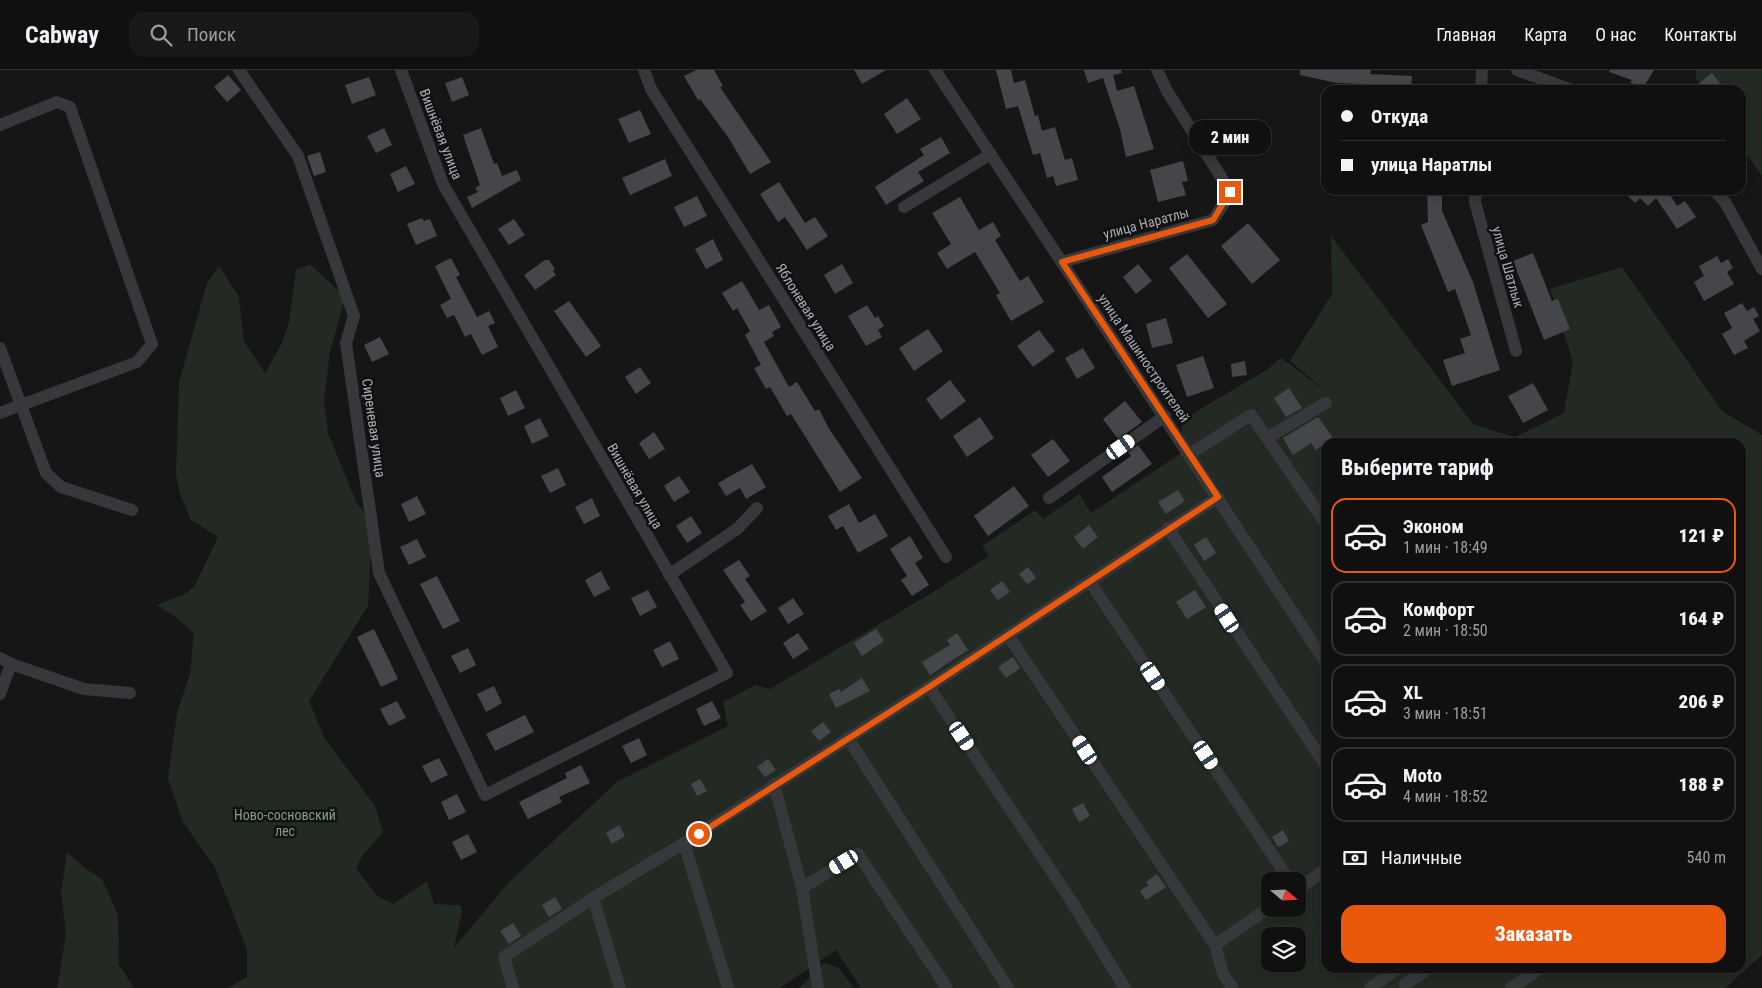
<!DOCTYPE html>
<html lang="ru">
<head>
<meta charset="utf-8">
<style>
	body { margin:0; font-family:"Roboto Condensed",sans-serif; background:#19191a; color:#f1f3f6; height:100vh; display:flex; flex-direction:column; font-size:19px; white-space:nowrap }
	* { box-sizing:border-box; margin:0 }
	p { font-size:16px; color:#9c9d9f }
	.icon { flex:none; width:28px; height:28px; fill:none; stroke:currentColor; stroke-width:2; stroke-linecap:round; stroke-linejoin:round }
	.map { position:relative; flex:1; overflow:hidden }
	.panel { position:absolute; left:1321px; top:368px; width:425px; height:535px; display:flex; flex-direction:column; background:#101011; border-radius:15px; box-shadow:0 2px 8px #0003,0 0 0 1px #303031 }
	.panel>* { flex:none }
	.top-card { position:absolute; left:1321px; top:15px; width:425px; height:110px; border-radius:15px; box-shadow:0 2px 8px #0003,0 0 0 1px #303031; display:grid; align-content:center; height:110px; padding:0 20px; background:#101011 }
	.needle { width:32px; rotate:109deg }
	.controls { position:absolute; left:1261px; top:802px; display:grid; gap:10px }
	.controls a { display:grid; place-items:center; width:45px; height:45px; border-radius:10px; background:#101011; box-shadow:0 2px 8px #0003,0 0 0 1px #303031; font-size:25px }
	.end { position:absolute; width:22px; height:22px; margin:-11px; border:6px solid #ea580c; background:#fff; box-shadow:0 0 0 2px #fff }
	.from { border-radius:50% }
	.bubble { position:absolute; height:35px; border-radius:15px; background:#101011; box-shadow:0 2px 8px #0003,0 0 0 1px #303031; font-size:16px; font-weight:800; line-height:35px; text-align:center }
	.car { position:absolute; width:15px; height:30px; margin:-15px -8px; border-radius:6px; box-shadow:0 0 4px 1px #0007; background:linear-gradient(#fff 24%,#345 0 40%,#fff 0 76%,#345 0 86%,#fff 0) }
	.top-card b { display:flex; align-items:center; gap:18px; height:48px; font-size:19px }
	.top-card b+b { border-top:1px solid #303031 }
	.top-card i { width:12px; height:12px; background:#f1f3f6 }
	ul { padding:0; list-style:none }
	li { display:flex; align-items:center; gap:15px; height:75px; margin:0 10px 8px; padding:0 10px; border:2px solid #303031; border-radius:15px }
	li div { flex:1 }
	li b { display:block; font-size:19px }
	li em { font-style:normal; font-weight:800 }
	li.active { border-color:#ea580c }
	li>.icon { width:45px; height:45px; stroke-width:1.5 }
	h2 { padding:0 20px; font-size:22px; line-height:60px }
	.pay { display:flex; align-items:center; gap:12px; height:55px; padding:0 20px; font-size:19px }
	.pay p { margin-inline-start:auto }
	.primary-button { display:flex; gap:10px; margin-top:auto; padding:10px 20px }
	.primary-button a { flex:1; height:58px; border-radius:15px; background:#ea580c; color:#fff; font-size:20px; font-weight:800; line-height:58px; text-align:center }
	header { display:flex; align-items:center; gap:30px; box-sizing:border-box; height:70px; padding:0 25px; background:#101011; border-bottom:1px solid #303031 }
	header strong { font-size:24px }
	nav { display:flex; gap:28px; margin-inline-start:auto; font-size:18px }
	.search { width:350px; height:45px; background:#19191a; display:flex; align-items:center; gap:12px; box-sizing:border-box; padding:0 18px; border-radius:15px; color:#9c9d9f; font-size:19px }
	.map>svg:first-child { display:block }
	.green { fill:#222a23; fill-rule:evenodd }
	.building { fill:#45464a }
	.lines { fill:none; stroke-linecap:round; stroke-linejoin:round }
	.minor { stroke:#37383c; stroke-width:12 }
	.route { stroke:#ea580c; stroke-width:6 }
	.labels { text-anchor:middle; stroke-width:5; stroke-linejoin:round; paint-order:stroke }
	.street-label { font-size:14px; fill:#a9adb6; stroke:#111112 }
	.park-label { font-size:14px; fill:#829f84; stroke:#111112 }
</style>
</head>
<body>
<header>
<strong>Cabway</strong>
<div class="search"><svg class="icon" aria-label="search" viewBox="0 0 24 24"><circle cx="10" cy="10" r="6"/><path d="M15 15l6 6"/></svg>Поиск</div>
<nav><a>Главная</a><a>Карта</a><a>О нас</a><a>Контакты</a></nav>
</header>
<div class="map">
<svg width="1762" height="918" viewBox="0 0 1762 918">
	<rect width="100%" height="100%" fill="#161617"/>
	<!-- green -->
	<g class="green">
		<polygon points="1696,0 1762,0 1762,106 1741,76 1741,20 1704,20 1696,8"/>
		<path d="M1331 166 1473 354 1515 367 1564 343 1573 292 1550 219 1622 197 1722 341 1762 365V885L1725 918H861L836 880 780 918H228L247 907V880L228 831 214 796 183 752 168 709 177 643 190 604 194 564 177 548 157 535 187 523 195 515 218 467 191 450 180 424 176 404 179 312 207 213 219 196 239 227 244 271 265 303 282 273 289 252 296 200 310 194 345 227 330 282 324 331 328 363 357 434 372 451 368 536 309 631 325 669 375 736 383 762 363 785 356 798 377 826 393 834 427 811 434 834 460 835 462 841 454 878 509 812 617 712 728 656 723 632 755 615 770 619 935 521 989 486 982 476 1035 440 1043 449 1079 424 1091 443 1181 383 1182 350 1268 299 1281 288 1327 322 1290 291 1332 224ZM1326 372H1741V898H1326ZM1270 811H1298V839H1270ZM1270 866H1298V894H1270Z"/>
		<polygon points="67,782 85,798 102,809 118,845 119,895 134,918 57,918 66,865 61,823"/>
		<polygon points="824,893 839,898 854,918 799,918"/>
	</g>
	<!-- building -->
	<g class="building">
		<polygon points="696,0 714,0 723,16 720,17 771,92 750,104 728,67 700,29 698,30 684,6"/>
		<polygon points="854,0 886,0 862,14"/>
		<polygon points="996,0 1011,0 1014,13 1025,10 1035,46 1038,45 1042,61 1055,57 1065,90 1072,88 1078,110 1056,116 1053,106 1047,108 1040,83 1033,85 1018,36 1006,39"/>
		<polygon points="1084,0 1121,0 1122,3 1113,5 1117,21 1134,16 1154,79 1126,87 1120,59 1103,8 1088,13"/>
		<polygon points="1300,0 1371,0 1370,4 1412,6 1411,20 1388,20 1388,15 1337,13 1300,5"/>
		<polygon points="1610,0 1654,0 1642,20 1630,12 1632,10 1609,2"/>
		<polygon points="1712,3 1725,20 1691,20"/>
		<polygon points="228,5 241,20 227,32 214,17"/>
		<polygon points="369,7 376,25 352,34 345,15"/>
		<polygon points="462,7 469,25 452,32 445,13"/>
		<polygon points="907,28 921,49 897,64 884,44"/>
		<polygon points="640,40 651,64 629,73 618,49"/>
		<polygon points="384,58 392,75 376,83 367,66"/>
		<polygon points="481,58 494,94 497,93 502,106 517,100 521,110 472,138 467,127 478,122 475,118 480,115 463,65"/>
		<polygon points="941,67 950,83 918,102 924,111 886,135 875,117 924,85 920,79"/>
		<polygon points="320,82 326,102 314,106 307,86"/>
		<polygon points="665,89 672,106 630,125 622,108"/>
		<polygon points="1183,91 1188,111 1182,112 1186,125 1158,132 1150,100"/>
		<polygon points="406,96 415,114 398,122 390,104"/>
		<polygon points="779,112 805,153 815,147 828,166 807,180 785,147 778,152 760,124"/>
		<polygon points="1427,120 1442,120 1442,141 1473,212 1500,300 1452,316 1443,290 1465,283 1460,269 1471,265 1455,219 1448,222 1421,155 1428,152"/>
		<polygon points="1632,120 1667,120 1677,136 1685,131 1696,147 1677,159 1656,128 1648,136 1640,128 1635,133 1627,125"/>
		<polygon points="697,126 707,146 684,157 674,137"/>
		<polygon points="960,127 979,160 993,152 1001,166 995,170 1020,211 1028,206 1044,232 1011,251 996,225 1000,223 975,182 947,199 937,183 951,174 932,143"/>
		<polygon points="422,148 424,151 430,149 437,166 416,175 407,154"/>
		<polygon points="514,149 525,165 509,175 498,159"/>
		<polygon points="1248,153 1280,190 1252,214 1221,176"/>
		<polygon points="713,169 723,190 706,199 695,179"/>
		<polygon points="1533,183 1552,231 1558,229 1570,259 1544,270 1513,191"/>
		<polygon points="1187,184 1227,234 1208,248 1169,198"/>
		<polygon points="1717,186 1721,193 1728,189 1733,198 1727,202 1734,214 1704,231 1694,212 1704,206 1699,196"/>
		<polygon points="451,188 460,205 456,207 477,247 489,241 495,253 488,256 498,277 482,285 471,264 465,267 454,245 447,248 440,235 451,229 435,196"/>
		<polygon points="545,190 549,190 555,199 553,201 556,205 535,220 524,205"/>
		<polygon points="842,194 853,213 835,224 824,205"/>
		<polygon points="1138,194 1152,211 1136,224 1123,207"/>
		<polygon points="742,211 759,240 769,235 781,257 772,262 774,266 764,272 789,317 797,312 815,341 819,339 828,357 862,408 840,422 791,344 787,346 770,317 766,319 754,298 761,295 745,265 750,261 737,238 733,241 722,223"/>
		<polygon points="569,231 601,276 586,287 554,241"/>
		<polygon points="1742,233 1747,241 1754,237 1759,246 1753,249 1760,261 1744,271 1748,278 1734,285 1722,264 1732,258 1724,243"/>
		<polygon points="867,235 875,248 878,246 884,256 878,260 882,267 866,276 848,246"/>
		<polygon points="1166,248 1173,273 1152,278 1146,254"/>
		<polygon points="928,259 943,281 914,301 899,278"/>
		<polygon points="1039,260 1055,281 1033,297 1017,276"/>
		<polygon points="380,267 389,284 372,292 364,275"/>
		<polygon points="1083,278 1095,298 1077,309 1065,288"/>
		<polygon points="1203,286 1214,318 1187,327 1176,295"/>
		<polygon points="1245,291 1247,305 1232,307 1231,294"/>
		<polygon points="640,297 651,313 636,324 625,307"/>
		<polygon points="950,310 966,331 941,350 926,329"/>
		<polygon points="1533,313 1548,340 1523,353 1508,326"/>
		<polygon points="1289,318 1302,338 1286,347 1274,328"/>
		<polygon points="516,320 525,338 508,346 500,328"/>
		<polygon points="1125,331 1142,352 1118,369 1103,349"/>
		<polygon points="980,347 994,368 967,387 953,366"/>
		<polygon points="1318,347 1333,368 1316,380 1311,373 1293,385 1283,368"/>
		<polygon points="540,348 549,366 532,374 524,356"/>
		<polygon points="654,362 665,379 649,389 639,373"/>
		<polygon points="1053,369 1070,391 1048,407 1031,385"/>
		<polygon points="1138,375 1152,394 1112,422 1102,407 1131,386 1128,382"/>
		<polygon points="752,394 766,417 746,429 740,418 726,426 718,413"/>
		<polygon points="558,398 566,415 550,423 541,406"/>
		<polygon points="679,406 690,422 674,432 664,416"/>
		<polygon points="1014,416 1029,436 988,466 974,446"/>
		<polygon points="1178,420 1185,431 1166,444 1158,432"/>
		<polygon points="417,426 426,444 409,452 401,434"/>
		<polygon points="592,428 600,446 584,454 575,437"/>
		<polygon points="849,434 859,453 875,444 888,466 858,483 843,456 836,460 828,446"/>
		<polygon points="691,446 702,463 687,473 676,456"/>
		<polygon points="1089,455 1098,467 1083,479 1074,467"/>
		<polygon points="910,466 923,488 915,493 929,515 912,526 901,510 907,506 890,479"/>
		<polygon points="1206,467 1216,483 1204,491 1194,475"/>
		<polygon points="417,469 426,487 409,495 400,477"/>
		<polygon points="739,490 750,506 745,509 767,541 751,551 740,535 745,532 723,500"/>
		<polygon points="1028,497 1036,508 1027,514 1019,504"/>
		<polygon points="601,501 610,519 594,527 585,510"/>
		<polygon points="437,506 460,551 443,559 420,514"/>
		<polygon points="1002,511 1010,522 998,530 990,520"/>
		<polygon points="648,520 657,537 640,546 631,528"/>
		<polygon points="1195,520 1206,537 1187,549 1176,532"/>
		<polygon points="793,528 804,544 788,554 778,538"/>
		<polygon points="374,559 398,609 381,617 357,567"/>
		<polygon points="876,559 884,571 862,586 854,573"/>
		<polygon points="798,563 809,579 793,589 783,573"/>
		<polygon points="957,563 968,580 930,605 922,592 950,575 947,570"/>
		<polygon points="670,571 679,589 662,597 653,580"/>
		<polygon points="468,578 476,595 460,603 451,586"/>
		<polygon points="1013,587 1020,598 1006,608 998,597"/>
		<polygon points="862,608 870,621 836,638 829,624 839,619 841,622"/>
		<polygon points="494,616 502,633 486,642 477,624"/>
		<polygon points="397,631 406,648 389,656 380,639"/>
		<polygon points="712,631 721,648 704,656 696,639"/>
		<polygon points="525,645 534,662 495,681 486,664"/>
		<polygon points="823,652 831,662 819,671 811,661"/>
		<polygon points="639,668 647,685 631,693 622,676"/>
		<polygon points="439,688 448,705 431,713 422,696"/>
		<polygon points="768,689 776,700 765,707 757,697"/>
		<polygon points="581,695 590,713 559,727 562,732 528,749 519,732 567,708 565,703"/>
		<polygon points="700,709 707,721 697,726 691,714"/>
		<polygon points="457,724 466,742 449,750 441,732"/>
		<polygon points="1083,733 1090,746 1079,752 1072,739"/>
		<polygon points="619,755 625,766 612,774 606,763"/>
		<polygon points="1283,760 1289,771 1278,777 1272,767"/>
		<polygon points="468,764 477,782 461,790 452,772"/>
		<polygon points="1157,804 1166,817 1146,830 1140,821 1149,815 1146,812"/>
		<polygon points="555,827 562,839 549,847 542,835"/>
		<polygon points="513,853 521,866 509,874 500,861"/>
	</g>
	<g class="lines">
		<!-- minor -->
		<g class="minor">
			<polyline points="239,0 298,86 354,246 346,273 379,503 485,725 727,603 443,114 401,0"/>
			<polyline points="644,0 651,19 946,487"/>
			<polyline points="935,0 1326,593"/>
			<polyline points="1517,0 1572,20"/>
			<polyline points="1481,20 1482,0"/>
			<polyline points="0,55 57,32 70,37 152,274 137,292 0,343"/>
			<polyline points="1476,120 1475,132 1516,281"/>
			<polyline points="1714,120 1725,132 1762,199"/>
			<polyline points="904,137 991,84"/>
			<polyline points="1062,192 1213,150 1231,123 1167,21 1157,0"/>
			<polyline points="0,278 46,403 61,417 132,440"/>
			<polyline points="1267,368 1326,333"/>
			<polyline points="1190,384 1251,345 1326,454"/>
			<polyline points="1049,428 1165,346"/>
			<polyline points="1168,458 1326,696"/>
			<polyline points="669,505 737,459 757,438"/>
			<polyline points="1090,512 1290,811"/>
			<polyline points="1008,565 1215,875 1223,904 1233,918"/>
			<polyline points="0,588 11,594 84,619 130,623"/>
			<polyline points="929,617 1070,829 1125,918"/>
			<polyline points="0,624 11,594"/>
			<polyline points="848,668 1008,918"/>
			<polyline points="774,714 802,818 818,918"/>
			<polyline points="684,773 728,918"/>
			<polyline points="802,818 858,784 947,918"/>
			<polyline points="1298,819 1326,799"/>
			<polyline points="593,828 620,918"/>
			<polyline points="1215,875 1270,837"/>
			<polyline points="1405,914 1430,898"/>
			<polyline points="513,918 504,887 593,828 684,773 929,617 1218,427"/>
			<polyline points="1370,918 1398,898"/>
			<polyline points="1511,918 1541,898"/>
		</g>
	</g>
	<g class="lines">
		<!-- route -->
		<polyline class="route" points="699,764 929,617 1218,427 1062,192 1213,150 1230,122"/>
	</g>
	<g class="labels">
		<!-- street labels -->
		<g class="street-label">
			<text transform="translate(441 64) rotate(69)" y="5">Вишнёвая улица</text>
			<text transform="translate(1146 153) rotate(-15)" y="5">улица Наратлы</text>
			<text transform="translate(1508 197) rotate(74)" y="5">улица Шатлык</text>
			<text transform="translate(806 237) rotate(58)" y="5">Яблоневая улица</text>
			<text transform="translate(1144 288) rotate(56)" y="5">улица Машиностроителей</text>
			<text transform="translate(374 358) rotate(82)" y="5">Сиреневая улица</text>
			<text transform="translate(635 416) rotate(60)" y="5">Вишнёвая улица</text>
		</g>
		<!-- park labels -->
		<g class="park-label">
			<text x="285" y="750">Ново-сосновский<tspan x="285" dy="16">лес</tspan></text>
		</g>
	</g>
</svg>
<div class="controls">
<a><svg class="needle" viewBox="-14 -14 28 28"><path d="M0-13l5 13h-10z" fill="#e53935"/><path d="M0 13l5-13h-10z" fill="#9c9d9f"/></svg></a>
<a><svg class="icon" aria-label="layers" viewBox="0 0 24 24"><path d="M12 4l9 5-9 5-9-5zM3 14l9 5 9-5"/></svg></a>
</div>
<i class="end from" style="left:699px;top:764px"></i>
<i class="end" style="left:1230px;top:122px"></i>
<div class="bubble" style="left:1189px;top:50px;width:82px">2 мин</div>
<i class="car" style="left:1121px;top:377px;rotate:55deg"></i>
<i class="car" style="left:1227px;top:548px;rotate:327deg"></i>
<i class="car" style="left:1153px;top:606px;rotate:146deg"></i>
<i class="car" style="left:962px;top:666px;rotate:146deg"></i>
<i class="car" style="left:1085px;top:680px;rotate:327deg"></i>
<i class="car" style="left:1206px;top:685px;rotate:146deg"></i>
<i class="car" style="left:844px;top:792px;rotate:239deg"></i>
<div class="top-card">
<b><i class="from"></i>Откуда</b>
<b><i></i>улица Наратлы</b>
</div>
<section class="panel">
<h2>Выберите тариф</h2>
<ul>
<li class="active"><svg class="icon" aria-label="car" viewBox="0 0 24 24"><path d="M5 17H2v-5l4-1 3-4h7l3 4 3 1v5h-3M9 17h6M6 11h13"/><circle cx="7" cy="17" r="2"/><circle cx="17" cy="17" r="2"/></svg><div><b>Эконом</b><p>1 мин · 18:49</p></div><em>121 ₽</em></li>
<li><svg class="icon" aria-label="car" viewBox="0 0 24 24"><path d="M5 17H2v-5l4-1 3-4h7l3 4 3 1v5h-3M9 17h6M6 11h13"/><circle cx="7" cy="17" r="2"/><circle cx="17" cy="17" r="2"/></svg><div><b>Комфорт</b><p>2 мин · 18:50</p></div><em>164 ₽</em></li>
<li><svg class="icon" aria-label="car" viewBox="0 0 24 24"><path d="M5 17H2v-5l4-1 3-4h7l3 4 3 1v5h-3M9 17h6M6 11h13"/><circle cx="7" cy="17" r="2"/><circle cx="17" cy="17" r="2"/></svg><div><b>XL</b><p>3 мин · 18:51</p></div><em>206 ₽</em></li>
<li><svg class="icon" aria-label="car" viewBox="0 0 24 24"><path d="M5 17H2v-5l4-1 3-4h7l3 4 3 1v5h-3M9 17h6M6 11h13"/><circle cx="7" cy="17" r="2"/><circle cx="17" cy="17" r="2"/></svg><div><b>Moto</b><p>4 мин · 18:52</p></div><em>188 ₽</em></li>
</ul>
<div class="pay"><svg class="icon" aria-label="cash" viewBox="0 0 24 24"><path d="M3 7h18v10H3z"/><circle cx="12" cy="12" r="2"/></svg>Наличные<p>540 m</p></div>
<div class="primary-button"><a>Заказать</a></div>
</section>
</div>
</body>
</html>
